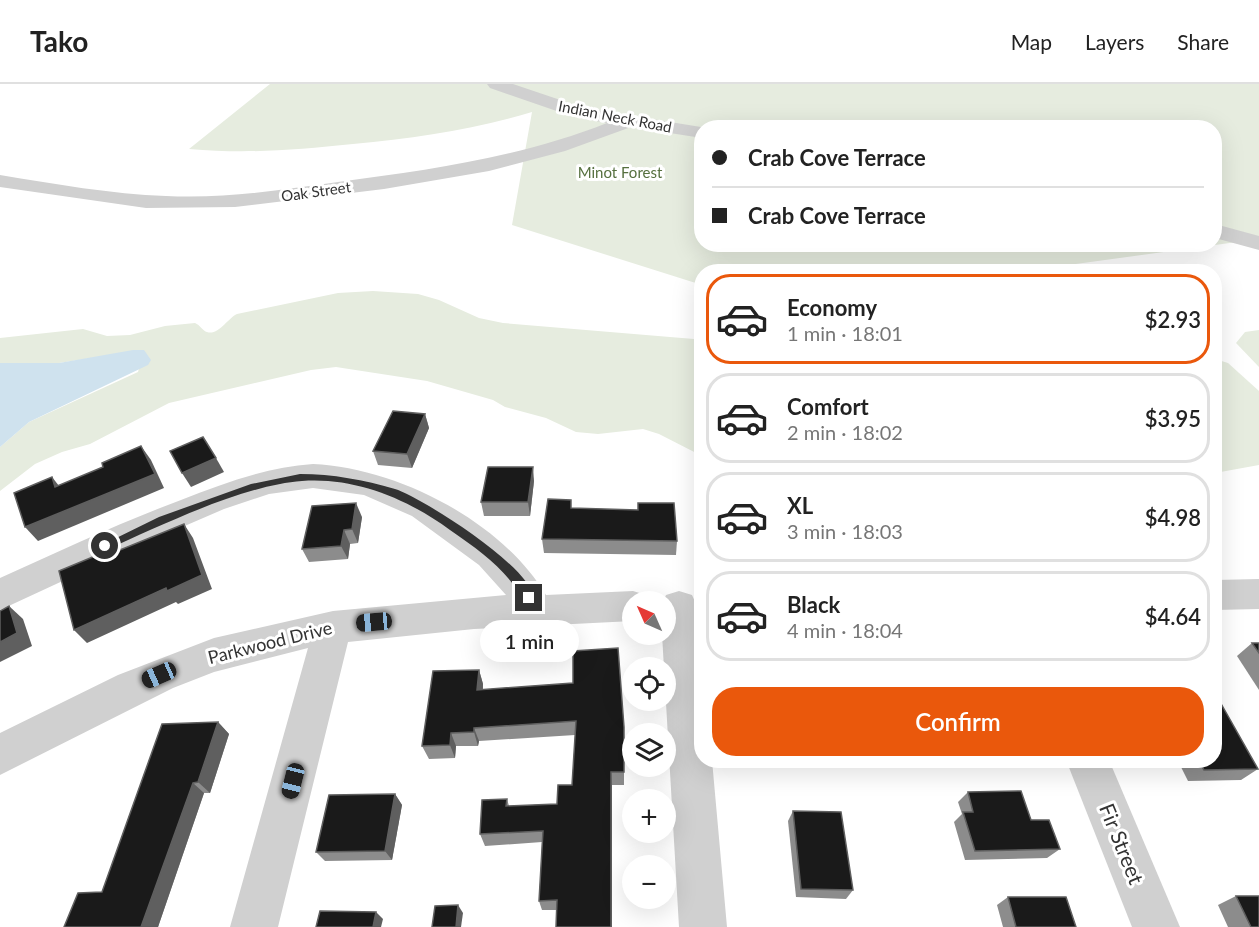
<!DOCTYPE html>
<html lang="en">
<head>
<meta charset="utf-8">
<style>
	body { margin:0; font-family:Lato,sans-serif; background:#f6f6f6; color:#222; height:100vh; display:flex; flex-direction:column; font-size:22px; white-space:nowrap }
	* { box-sizing:border-box; margin:0 }
	p { font-size:20px; color:#767676 }
	.icon { flex:none; width:33px; height:33px; fill:none; stroke:currentColor; stroke-width:2; stroke-linecap:round; stroke-linejoin:round }
	.map { position:relative; flex:1; overflow:hidden }
	.drawer { position:absolute; left:694px; top:180px; width:528px; height:504px; display:flex; flex-direction:column; background:#fff; border-radius:24px; box-shadow:0 6px 24px #0002 }
	.drawer>* { flex:none }
	.banner { position:absolute; left:694px; top:36px; width:528px; height:132px; border-radius:24px; box-shadow:0 6px 24px #0002; display:grid; align-content:center; height:132px; padding:0 18px; background:#fff }
	.needle { width:39px; rotate:315deg }
	.controls { position:absolute; left:622px; top:507px; display:grid; gap:12px }
	.controls a { display:grid; place-items:center; width:54px; height:54px; border-radius:50%; background:#fff; box-shadow:0 6px 24px #0002; font-size:30px }
	.end { position:absolute; width:27px; height:27px; margin:-14px; border:8px solid #333; background:#fff; box-shadow:0 0 0 3px #fff }
	.from { border-radius:50% }
	.bubble { position:absolute; height:42px; border-radius:21px; background:#fff; box-shadow:0 6px 24px #0002; font-size:20px; font-weight:600; line-height:42px; text-align:center }
	.car { position:absolute; width:18px; height:36px; margin:-18px -9px; border-radius:8px; box-shadow:0 0 4px 2px #0007; background:linear-gradient(#222 24%,#8ab4d8 0 40%,#222 0 76%,#8ab4d8 0 86%,#222 0) }
	.banner b { display:flex; align-items:center; gap:21px; height:57px; font-size:22px }
	.banner b+b { border-top:2px solid #e0e0e0 }
	.banner i { width:15px; height:15px; background:#222 }
	ul { padding:10px 0 0; list-style:none }
	li { display:flex; align-items:center; gap:18px; height:90px; margin:0 12px 9px; padding:0 6px; border:3px solid #e0e0e0; border-radius:24px }
	li div { flex:1 }
	li b { display:block; font-size:22px }
	li em { font-style:normal; font-weight:600 }
	li.active { border-color:#ea580c }
	li>.icon { width:54px; height:54px; stroke-width:1.5 }
	.action { display:flex; gap:12px; margin-top:auto; padding:12px 18px }
	.action a { flex:1; height:69px; border-radius:24px; background:#ea580c; color:#fff; font-size:24px; font-weight:600; line-height:69px; text-align:center }
	header { display:flex; align-items:center; gap:36px; box-sizing:border-box; height:84px; padding:0 30px; background:#fff; border-bottom:2px solid #e0e0e0 }
	header strong { font-size:28px }
	nav { display:flex; gap:33px; margin-inline-start:auto; font-size:21px }
	.map>svg:first-child { display:block }
	.green { fill:#e6ecdf; fill-rule:evenodd }
	.water { fill:#cfe2ee }
	.lines { fill:none; stroke-linecap:round; stroke-linejoin:round }
	.minor { fill:#d0d0d0; fill-rule:evenodd }
	.wall { fill:#8c8c8c }
	.shaded-wall { fill:#5f5f5f }
	.building { fill:#1a1a1a; stroke:#5f5f5f; stroke-width:1.5 }
	.route { fill:#333 }
	.labels { text-anchor:middle; stroke-width:6; stroke-linejoin:round; paint-order:stroke }
	.far-street-label { font-size:15px; fill:#333; stroke:#fff }
	.far-park-label { font-size:15px; fill:#56703f; stroke:#fff }
	.street-label { font-size:18px; fill:#333; stroke:#fff }
	.near-street-label { font-size:21px; fill:#333; stroke:#fff }
</style>
</head>
<body>
<header>
<strong>Tako</strong>
<nav><a>Map</a><a>Layers</a><a>Share</a></nav>
</header>
<div class="map">
<svg width="1259" height="843" viewBox="0 0 1259 843">
	<rect width="100%" height="100%" fill="#fff"/>
	<!-- green -->
	<g class="green">
		<path d="M270 0H1259V155L1017 188H702V201L512 141 532 28C473 46 415 54 353 60 295 66 247 70 189 65ZM702 44H1215V160H702Z"/>
		<path d="M373 207 418 210 439 216 479 234 503 239 694 255 702 260V372L659 350 643 345 598 350 576 348 546 334 505 323 493 316 427 297 336 283 311 286 169 319 90 360 62 368 35 380 0 407V363L29 338 138 288 144 266 59 279H0V254L83 245 107 252 130 251 165 242 195 239C200 241 203 247 207 248 218 252 228 234 237 230L338 209Z"/>
		<polygon points="1259,246 1259,283 1236,259 1245,248"/>
		<polygon points="1215,275 1228,279 1259,307 1259,381 1215,389"/>
	</g>
	<!-- water -->
	<polygon class="water" points="133,266 144,266 151,276 148,281 29,338 0,363 0,279 59,279"/>
	<g class="lines">
		<!-- minor -->
		<g class="minor">
			<path d="M487 0H513L584 24 707 44H702V54L631 43 565 67 489 87 384 105 235 123 146 124 0 103V91C55 100 111 110 166 112 224 115 281 106 338 98 430 86 521 73 607 39L574 33 490 4Z"/>
			<polygon points="1215,140 1259,152 1259,166 1215,154"/>
			<path d="M313 380C398 384 501 437 546 511L633 507 646 511 649 518H633V537L474 545 348 558 278 843H230L308 564 214 588 173 604 0 691V649L118 591 214 554 333 527 506 511 479 481 412 432 364 411 313 404 269 410 224 425 136 463 0 526V494C60 467 119 439 181 416 224 399 267 383 313 380Z"/>
			<polygon points="1259,495 1259,525 1215,526 1215,496"/>
			<path d="M679 507 692 511C710 547 702 634 702 676H712L727 843H679L662 550H666V518H663L666 511Z"/>
			<polygon points="1066,676 1109,676 1180,843 1132,843"/>
		</g>
	</g>
	<!-- wall -->
	<g class="wall">
		<polygon points="425,330 429,344 412,384 378,381 373,367"/>
		<polygon points="534,397 530,432 484,432 481,418"/>
		<polygon points="572,424 677,457 676,471 544,469 542,455"/>
		<polygon points="362,433 358,459 350,460 348,475 309,478 302,465"/>
		<polygon points="1252,559 1259,559 1259,606 1237,572"/>
		<polygon points="479,586 483,600 483,605 624,643 624,701 612,701 612,843 556,826 542,826 539,817 542,758 485,762 480,750 507,715 509,722 557,720 572,701 575,651 479,657 478,662 456,662 455,674 429,675 422,662"/>
		<polygon points="218,638 229,650 210,709 204,709 158,843 64,843 102,808"/>
		<polygon points="1158,676 1215,676 1258,685 1241,696 1188,697 1179,679 1159,679"/>
		<polygon points="968,708 1031,736 1060,765 1047,774 965,776 954,738 962,730 958,718"/>
		<polygon points="395,710 402,721 392,776 325,777 316,768"/>
		<polygon points="793,727 853,806 846,815 796,813 788,737"/>
		<polygon points="1236,812 1259,843 1228,843 1218,821"/>
		<polygon points="1008,813 1076,843 1003,843 997,821"/>
	</g>
	<!-- shaded-wall -->
	<g class="shaded-wall">
		<polygon points="425,330 429,344 412,384 407,370"/>
		<polygon points="141,362 151,376 164,404 38,457 25,443"/>
		<polygon points="216,374 224,388 191,403 182,389"/>
		<polygon points="533,383 534,397 530,432 528,418"/>
		<polygon points="52,393 63,407 55,403"/>
		<polygon points="356,419 362,433 358,459 352,445"/>
		<polygon points="184,440 193,454 212,505 178,520 176,518 87,559 74,546 166,504"/>
		<polygon points="344,446 350,460 348,475 341,462"/>
		<polygon points="9,522 23,535 32,562 0,578 0,558"/>
		<polygon points="479,586 483,600 482,620 477,606"/>
		<polygon points="218,638 229,650 210,709 198,698"/>
		<polygon points="474,644 479,657 478,662 474,648"/>
		<polygon points="451,649 456,662 455,674 450,661"/>
		<polygon points="611,688 612,701 612,843 611,843"/>
		<polygon points="193,699 204,709 158,843 141,843"/>
		<polygon points="395,710 402,721 392,776 385,767"/>
		<polygon points="458,821 463,829 461,843 456,843"/>
		<polygon points="376,828 383,835 381,843 373,843"/>
	</g>
	<!-- building -->
	<g class="building">
		<polygon points="393,327 425,330 407,370 373,367"/>
		<polygon points="203,353 216,374 182,389 170,367"/>
		<polygon points="141,362 155,390 25,443 14,409 52,393 55,403 103,383 102,379"/>
		<polygon points="488,383 533,383 528,418 481,418"/>
		<polygon points="548,415 571,416 571,424 638,426 638,419 674,419 677,457 542,455"/>
		<polygon points="356,419 352,445 344,446 341,462 302,465 312,422"/>
		<polygon points="184,440 202,491 167,507 166,504 74,546 59,487 119,462 120,466"/>
		<polygon points="9,522 17,549 0,558 0,527"/>
		<polygon points="1252,559 1259,559 1259,569"/>
		<polygon points="618,564 624,643 624,688 611,688 611,843 556,843 557,816 539,817 543,747 480,750 482,716 507,715 506,722 557,720 558,701 572,701 576,637 474,644 474,648 451,649 450,661 422,662 433,587 479,586 477,606 573,599 573,567"/>
		<polygon points="1215,609 1258,685 1204,686 1198,676 1215,676"/>
		<polygon points="218,638 198,698 193,699 141,843 64,843 78,809 102,808 162,640"/>
		<polygon points="1021,707 1031,736 1049,736 1060,765 975,767 963,728 973,728 968,708"/>
		<polygon points="395,710 385,767 316,768 329,711"/>
		<polygon points="793,727 841,728 853,806 801,805"/>
		<polygon points="1236,812 1259,812 1259,843 1251,843"/>
		<polygon points="1008,813 1066,813 1076,843 1016,843"/>
		<polygon points="458,821 456,843 432,843 435,822"/>
		<polygon points="320,827 376,828 373,843 316,843"/>
	</g>
	<!-- route -->
	<path class="route" d="M300 390C333 390 364 396 395 405 421 413 540 488 533 517H525C504 484 482 468 450 446 408 415 355 393 302 397 244 401 162 441 108 465H101L100 462 159 433 251 400Z"/>
	<g class="labels">
		<!-- far-street labels -->
		<g class="far-street-label">
			<text transform="translate(615 33) rotate(11)" y="5">Indian Neck Road</text>
			<text transform="translate(316 108) rotate(-8)" y="5">Oak Street</text>
		</g>
		<!-- far-park labels -->
		<g class="far-park-label">
			<text x="620" y="94">Minot Forest</text>
		</g>
		<!-- street labels -->
		<g class="street-label">
			<text transform="translate(270 559) rotate(-14)" y="6">Parkwood Drive</text>
		</g>
		<!-- near-street labels -->
		<g class="near-street-label">
			<text transform="translate(1121 760) rotate(68)" y="7">Fir Street</text>
		</g>
	</g>
</svg>
<div class="controls">
<a><svg class="needle" viewBox="-14 -14 28 28"><path d="M0-13l5 13h-10z" fill="#e53935"/><path d="M0 13l5-13h-10z" fill="#767676"/></svg></a>
<a><svg class="icon" aria-label="locate" viewBox="0 0 24 24"><circle cx="12" cy="12" r="6"/><path d="M12 2v4M12 18v4M2 12h4M18 12h4"/></svg></a>
<a><svg class="icon" aria-label="layers" viewBox="0 0 24 24"><path d="M12 4l9 5-9 5-9-5zM3 14l9 5 9-5"/></svg></a>
<a>+</a>
<a>−</a>
</div>
<i class="end from" style="left:105px;top:462px"></i>
<i class="end" style="left:529px;top:514px"></i>
<div class="bubble" style="left:480px;top:536px;width:99px">1 min</div>
<i class="car" style="left:374px;top:538px;rotate:265deg"></i>
<i class="car" style="left:159px;top:591px;rotate:246deg"></i>
<i class="car" style="left:293px;top:697px;rotate:194deg"></i>
<div class="banner">
<b><i class="from"></i>Crab Cove Terrace</b>
<b><i></i>Crab Cove Terrace</b>
</div>
<section class="drawer">
<ul>
<li class="active"><svg class="icon" aria-label="car" viewBox="0 0 24 24"><path d="M5 17H2v-5l4-1 3-4h7l3 4 3 1v5h-3M9 17h6M6 11h13"/><circle cx="7" cy="17" r="2"/><circle cx="17" cy="17" r="2"/></svg><div><b>Economy</b><p>1 min · 18:01</p></div><em>$2.93</em></li>
<li><svg class="icon" aria-label="car" viewBox="0 0 24 24"><path d="M5 17H2v-5l4-1 3-4h7l3 4 3 1v5h-3M9 17h6M6 11h13"/><circle cx="7" cy="17" r="2"/><circle cx="17" cy="17" r="2"/></svg><div><b>Comfort</b><p>2 min · 18:02</p></div><em>$3.95</em></li>
<li><svg class="icon" aria-label="car" viewBox="0 0 24 24"><path d="M5 17H2v-5l4-1 3-4h7l3 4 3 1v5h-3M9 17h6M6 11h13"/><circle cx="7" cy="17" r="2"/><circle cx="17" cy="17" r="2"/></svg><div><b>XL</b><p>3 min · 18:03</p></div><em>$4.98</em></li>
<li><svg class="icon" aria-label="car" viewBox="0 0 24 24"><path d="M5 17H2v-5l4-1 3-4h7l3 4 3 1v5h-3M9 17h6M6 11h13"/><circle cx="7" cy="17" r="2"/><circle cx="17" cy="17" r="2"/></svg><div><b>Black</b><p>4 min · 18:04</p></div><em>$4.64</em></li>
</ul>
<div class="action"><a>Confirm</a></div>
</section>
</div>
</body>
</html>
